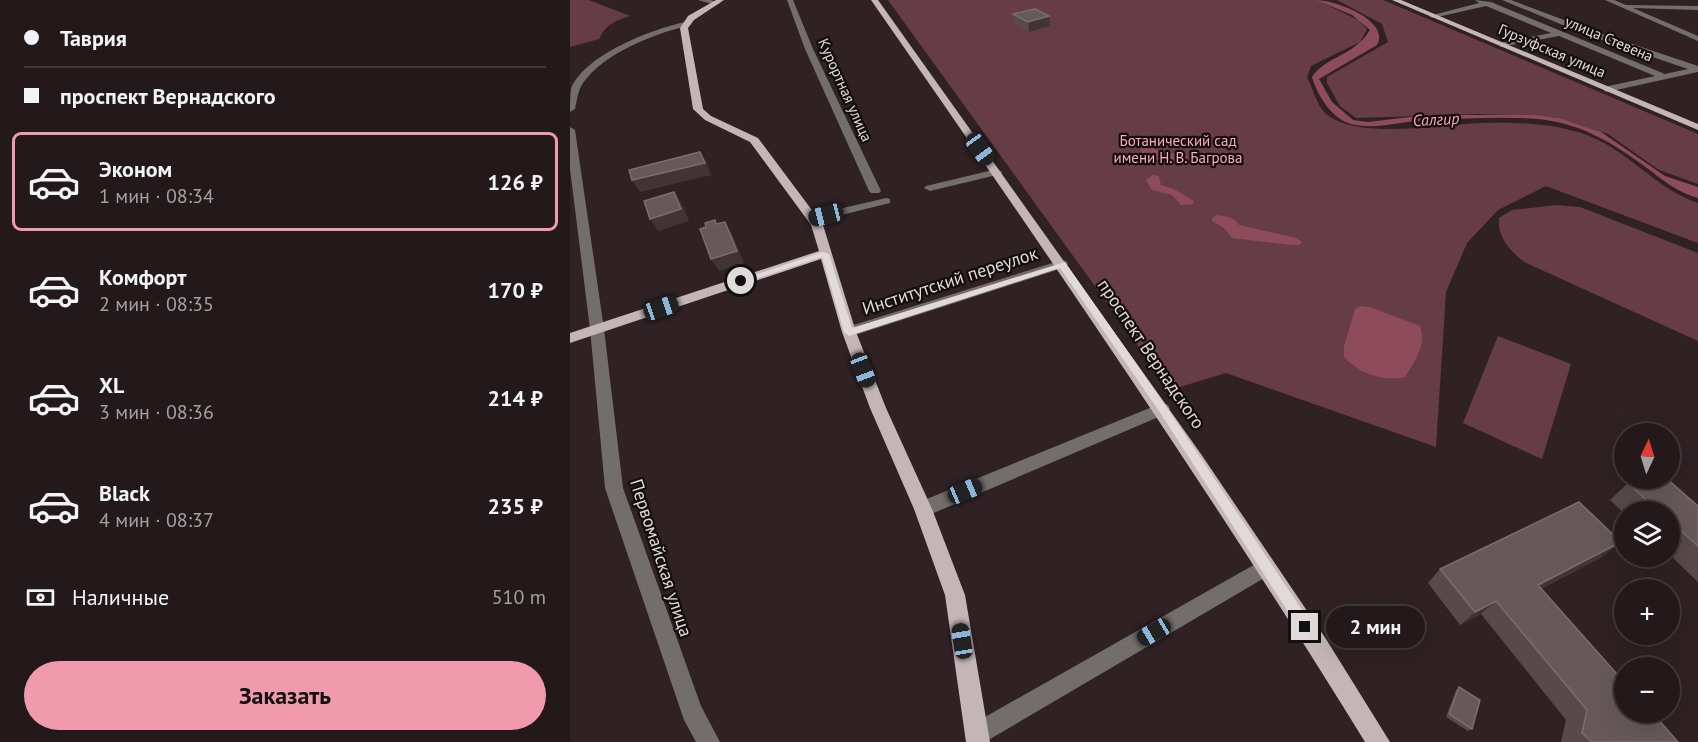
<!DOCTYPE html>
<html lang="ru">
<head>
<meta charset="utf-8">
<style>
	body { margin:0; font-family:"PT Sans",sans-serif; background:#2f2628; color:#f1f3f6; height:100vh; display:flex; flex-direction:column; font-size:22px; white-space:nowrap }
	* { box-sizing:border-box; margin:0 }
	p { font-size:20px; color:#a3a0a3 }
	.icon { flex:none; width:33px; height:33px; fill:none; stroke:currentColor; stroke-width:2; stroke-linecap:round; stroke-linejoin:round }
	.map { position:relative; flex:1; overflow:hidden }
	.sheet { display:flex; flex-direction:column; background:#23191b; width:570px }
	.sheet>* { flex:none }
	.top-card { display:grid; align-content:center; height:132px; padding:0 24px; background:#23191b }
	.needle { width:39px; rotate:4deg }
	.buttons { position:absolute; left:1044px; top:423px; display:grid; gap:12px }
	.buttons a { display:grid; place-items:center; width:66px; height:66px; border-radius:50%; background:#23191b; box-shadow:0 6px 24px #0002,0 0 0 2px #40383a; font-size:30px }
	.end { position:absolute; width:27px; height:27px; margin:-14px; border:8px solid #e2d9db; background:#111; box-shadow:0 0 0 3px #111 }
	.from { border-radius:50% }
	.bubble { position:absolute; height:42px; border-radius:21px; background:#23191b; box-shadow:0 6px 24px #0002,0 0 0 2px #40383a; font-size:20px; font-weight:700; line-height:42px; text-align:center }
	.car { position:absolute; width:18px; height:36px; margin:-18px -9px; border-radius:8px; box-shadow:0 0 4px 2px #0007; background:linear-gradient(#222 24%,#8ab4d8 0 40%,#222 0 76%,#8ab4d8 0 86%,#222 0) }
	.top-card b { display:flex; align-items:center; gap:21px; height:57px; font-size:22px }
	.top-card b+b { border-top:2px solid #40383a }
	.top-card i { width:15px; height:15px; background:#f1f3f6 }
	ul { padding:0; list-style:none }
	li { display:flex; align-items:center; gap:18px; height:99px; margin:0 12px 9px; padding:0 12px; border:3px solid transparent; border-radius:9px }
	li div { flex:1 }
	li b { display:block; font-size:22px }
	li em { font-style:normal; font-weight:700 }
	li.on { border-color:#f29aad }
	li>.icon { width:54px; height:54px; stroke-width:1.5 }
	.pay { display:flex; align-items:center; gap:15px; height:66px; padding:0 24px; font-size:22px }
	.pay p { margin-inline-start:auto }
	.cta { display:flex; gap:12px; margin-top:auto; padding:12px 24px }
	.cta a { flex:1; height:69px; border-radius:36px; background:#f29aad; color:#111; font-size:24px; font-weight:700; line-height:69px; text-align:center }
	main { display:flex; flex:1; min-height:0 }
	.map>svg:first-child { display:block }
	.green { fill:#663d46 }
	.water { fill:#8d4b5b }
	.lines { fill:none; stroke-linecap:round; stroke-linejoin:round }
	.minor { fill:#746d6e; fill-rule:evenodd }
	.major { fill:#c4b5b7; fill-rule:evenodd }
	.wall { fill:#584a4c }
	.shaded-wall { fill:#423335 }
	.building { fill:#67595b; stroke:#7a6d6f; stroke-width:1.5 }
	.route { fill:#e2d9db }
	.labels { text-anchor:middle; stroke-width:4.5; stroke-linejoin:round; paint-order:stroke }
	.far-street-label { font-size:15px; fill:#e2d9db; stroke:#130d0e }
	.far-park-label { font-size:15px; fill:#fbabbc; stroke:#130d0e }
	.far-water-label { font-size:16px; font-style:italic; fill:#fcabbd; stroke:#130d0e }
	.street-label { font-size:18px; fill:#e2d9db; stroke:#130d0e }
</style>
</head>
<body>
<main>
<section class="sheet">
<div class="top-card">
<b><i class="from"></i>Таврия</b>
<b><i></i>проспект Вернадского</b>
</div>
<ul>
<li class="on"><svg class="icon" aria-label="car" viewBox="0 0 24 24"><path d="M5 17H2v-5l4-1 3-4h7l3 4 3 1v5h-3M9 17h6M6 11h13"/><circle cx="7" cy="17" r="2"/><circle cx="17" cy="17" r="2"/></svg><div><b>Эконом</b><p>1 мин · 08:34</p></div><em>126 ₽</em></li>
<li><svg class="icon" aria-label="car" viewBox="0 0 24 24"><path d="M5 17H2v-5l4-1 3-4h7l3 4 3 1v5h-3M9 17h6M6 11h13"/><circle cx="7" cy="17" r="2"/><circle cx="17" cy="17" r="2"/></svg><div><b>Комфорт</b><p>2 мин · 08:35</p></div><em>170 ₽</em></li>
<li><svg class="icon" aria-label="car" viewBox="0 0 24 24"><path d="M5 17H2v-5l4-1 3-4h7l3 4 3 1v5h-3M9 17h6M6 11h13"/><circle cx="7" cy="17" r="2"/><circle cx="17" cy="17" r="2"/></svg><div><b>XL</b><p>3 мин · 08:36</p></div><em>214 ₽</em></li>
<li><svg class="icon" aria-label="car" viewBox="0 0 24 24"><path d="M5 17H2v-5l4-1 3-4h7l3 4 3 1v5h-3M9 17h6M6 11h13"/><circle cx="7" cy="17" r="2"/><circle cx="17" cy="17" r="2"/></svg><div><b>Black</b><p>4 мин · 08:37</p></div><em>235 ₽</em></li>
</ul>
<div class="pay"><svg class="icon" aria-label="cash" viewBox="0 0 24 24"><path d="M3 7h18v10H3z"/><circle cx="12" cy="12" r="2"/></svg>Наличные<p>510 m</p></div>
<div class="cta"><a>Заказать</a></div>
</section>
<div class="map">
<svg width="1128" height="742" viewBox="0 0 1128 742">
	<rect width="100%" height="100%" fill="#2f2124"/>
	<!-- green -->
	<g class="green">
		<path d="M0 0H19L60 16C45 21 36 24 29 39L0 47Z"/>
		<path d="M318 0H747L788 20 797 29 790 42 741 66 737 77C742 87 747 105 755 113 786 141 871 124 912 123 945 122 979 123 1011 133 1056 147 1084 188 1128 203V243L976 186 928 210 897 243 876 292 866 447 656 373 600 390Z"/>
		<polygon points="767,0 813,0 1128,134 1128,184 1089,170 1038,134 985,117 908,114 786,118 770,106 757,83 757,77 818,42 812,24"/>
		<path d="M987 205 1010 207 1128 253V341L954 262C940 251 927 237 929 218L942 210Z"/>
		<polygon points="928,336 1001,364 972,459 893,423"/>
	</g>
	<!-- water -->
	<g class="water">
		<path d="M746 0C764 0 821 20 807 45L749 79 762 102 783 120 798 122 856 115H964L989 118 1031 132 1095 176 1128 187V198C1106 192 1092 179 1074 166 1042 142 1007 122 967 119 928 116 888 119 849 121 827 122 804 130 781 124 762 119 747 95 742 77 756 56 783 57 800 30L782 15Z"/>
		<polygon points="577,143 586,150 619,157 598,163 594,160 585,160 585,155 572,155 570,147"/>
		<polygon points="583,175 589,176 591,185 604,189 624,201 623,204 611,205 602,195 582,190 576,180"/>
		<path d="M647 215C655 216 665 217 669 225L726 238 732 242 729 245H721L662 238 654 228 642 221V218Z"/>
		<path d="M790 306 800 307 850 326C857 344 845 361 835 377 814 382 789 374 774 357V346L785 309Z"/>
	</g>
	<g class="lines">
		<!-- minor -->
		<g class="minor">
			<polygon points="128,0 141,0 150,3 146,5"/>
			<polygon points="217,0 223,0 243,49 311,191 309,193 301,193 299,191 235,49"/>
			<polygon points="905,0 921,2 1095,74 1118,69 1012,33 932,0 941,0 1018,29 1128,66 1128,72 1037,92 1034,91 1034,87 1085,76 989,36 930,47 930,43 981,33 916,6 863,18 859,16 909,3"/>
			<polygon points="1035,0 1044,0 1056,5 1128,6 1128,10 1063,8 1128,36 1128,41"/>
			<path d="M115 22 118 26C85 33 33 54 13 83 8 90 7 100 5 109L0 112C0 104 0 96 1 89 14 55 82 29 115 22Z"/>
			<polygon points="0,127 5,130 34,329 53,488 131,706 150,742 126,742 114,720 35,488 20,329 0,169"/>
			<polygon points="427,169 432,172 431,174 360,191 354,188 356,186"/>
			<polygon points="316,198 320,199 320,203 243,222 237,218 239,216"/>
			<polygon points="492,260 496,261 498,264 496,267 279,337 272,332 274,328"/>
			<polygon points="592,403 598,405 600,409 598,413 359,515 353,517 347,515 344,509 347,503"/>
			<polygon points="696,558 703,561 706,567 703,573 415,742 399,742 396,734 399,726"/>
		</g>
		<!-- major -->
		<g class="major">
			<polygon points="146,0 154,0 124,20 118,28 133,109 141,116 188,138 253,225 286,332 316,408 362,509 395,595 420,742 396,742 375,595 344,509 300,408 272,332 251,259 0,343 0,333 249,251 241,225 180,142 135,120 123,109 110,28 118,16"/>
			<path d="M301 0H308L631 454 756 639 820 742H795C639 489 471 244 301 0Z"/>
			<polygon points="822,0 831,0 1128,124 1128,130"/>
		</g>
	</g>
	<!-- wall -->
	<g class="wall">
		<polygon points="443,14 480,26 459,32 445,24"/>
		<polygon points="1058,483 1128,506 1128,582 1100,555 1100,512 1054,512 1054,513 1040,500"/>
		<polygon points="1032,557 971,589 1108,742 991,742 996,720 911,614 890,625 858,583 870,569"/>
		<polygon points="889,687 902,729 898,731 876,717 886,690"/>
	</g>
	<!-- shaded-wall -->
	<g class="shaded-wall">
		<polygon points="479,16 480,26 459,32 458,22"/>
		<polygon points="130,152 137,163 141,175 70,192 62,180"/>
		<polygon points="104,192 112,204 119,221 88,231 80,219"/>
		<polygon points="155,222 162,234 174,263 149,271 141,259"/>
		<polygon points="1051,542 1032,557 951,599 968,585"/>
		<polygon points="926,601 911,614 890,625 905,612"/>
	</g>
	<!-- building -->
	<g class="building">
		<polygon points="465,9 479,16 458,22 443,14"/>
		<polygon points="130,152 135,163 62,180 59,170"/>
		<polygon points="104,192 111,209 80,219 74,201"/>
		<polygon points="145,220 146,224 155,222 167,251 141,259 130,229 136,227 135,223"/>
		<polygon points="1068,478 1096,478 1128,506 1128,546 1100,521 1100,512 1089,512 1058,483"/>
		<polygon points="1009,502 1051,542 968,585 1054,682 1054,712 1082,712 1108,742 1022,742 1012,733 1017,710 926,601 905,612 870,569"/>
		<polygon points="889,687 910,700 902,729 879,714"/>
	</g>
	<!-- route -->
	<polygon class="route" points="252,252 259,254 282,328 495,262 596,406 740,622 742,627 740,632 735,634 731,632 589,411 490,268 279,336 274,332 252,257 174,283 167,281"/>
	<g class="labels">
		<!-- far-street labels -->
		<g class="far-street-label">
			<text transform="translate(1039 39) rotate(23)" y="5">улица Стевена</text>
			<text transform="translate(982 51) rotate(23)" y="5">Гурзуфская улица</text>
			<text transform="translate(275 90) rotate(66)" y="5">Курортная улица</text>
		</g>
		<!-- far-park labels -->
		<g class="far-park-label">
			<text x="608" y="146">Ботанический сад<tspan x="608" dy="17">имени Н. В. Багрова</tspan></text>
		</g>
		<!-- far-water labels -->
		<g class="far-water-label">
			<text transform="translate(866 119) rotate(-3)" y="6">Салгир</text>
		</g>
		<!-- street labels -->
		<g class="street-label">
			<text transform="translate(380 281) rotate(-18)" y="6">Институтский переулок</text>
			<text transform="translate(581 354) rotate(56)" y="6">проспект Вернадского</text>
			<text transform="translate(91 558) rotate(72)" y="6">Первомайская улица</text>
		</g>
	</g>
</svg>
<div class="buttons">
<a><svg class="needle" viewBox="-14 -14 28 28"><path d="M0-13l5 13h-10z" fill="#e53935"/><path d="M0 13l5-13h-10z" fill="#a3a0a3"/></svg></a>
<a><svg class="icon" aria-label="layers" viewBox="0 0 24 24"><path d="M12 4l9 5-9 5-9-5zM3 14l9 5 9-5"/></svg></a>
<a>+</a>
<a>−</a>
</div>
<i class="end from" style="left:171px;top:281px"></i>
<i class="end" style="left:735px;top:627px"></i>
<div class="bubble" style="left:756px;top:606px;width:99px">2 мин</div>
<i class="car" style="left:410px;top:149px;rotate:144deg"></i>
<i class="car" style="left:256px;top:215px;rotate:256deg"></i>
<i class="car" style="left:91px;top:308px;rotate:71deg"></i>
<i class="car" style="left:293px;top:370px;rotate:159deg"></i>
<i class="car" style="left:395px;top:491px;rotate:67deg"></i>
<i class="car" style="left:584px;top:632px;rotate:240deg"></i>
<i class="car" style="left:392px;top:641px;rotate:351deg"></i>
</div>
</main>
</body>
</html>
